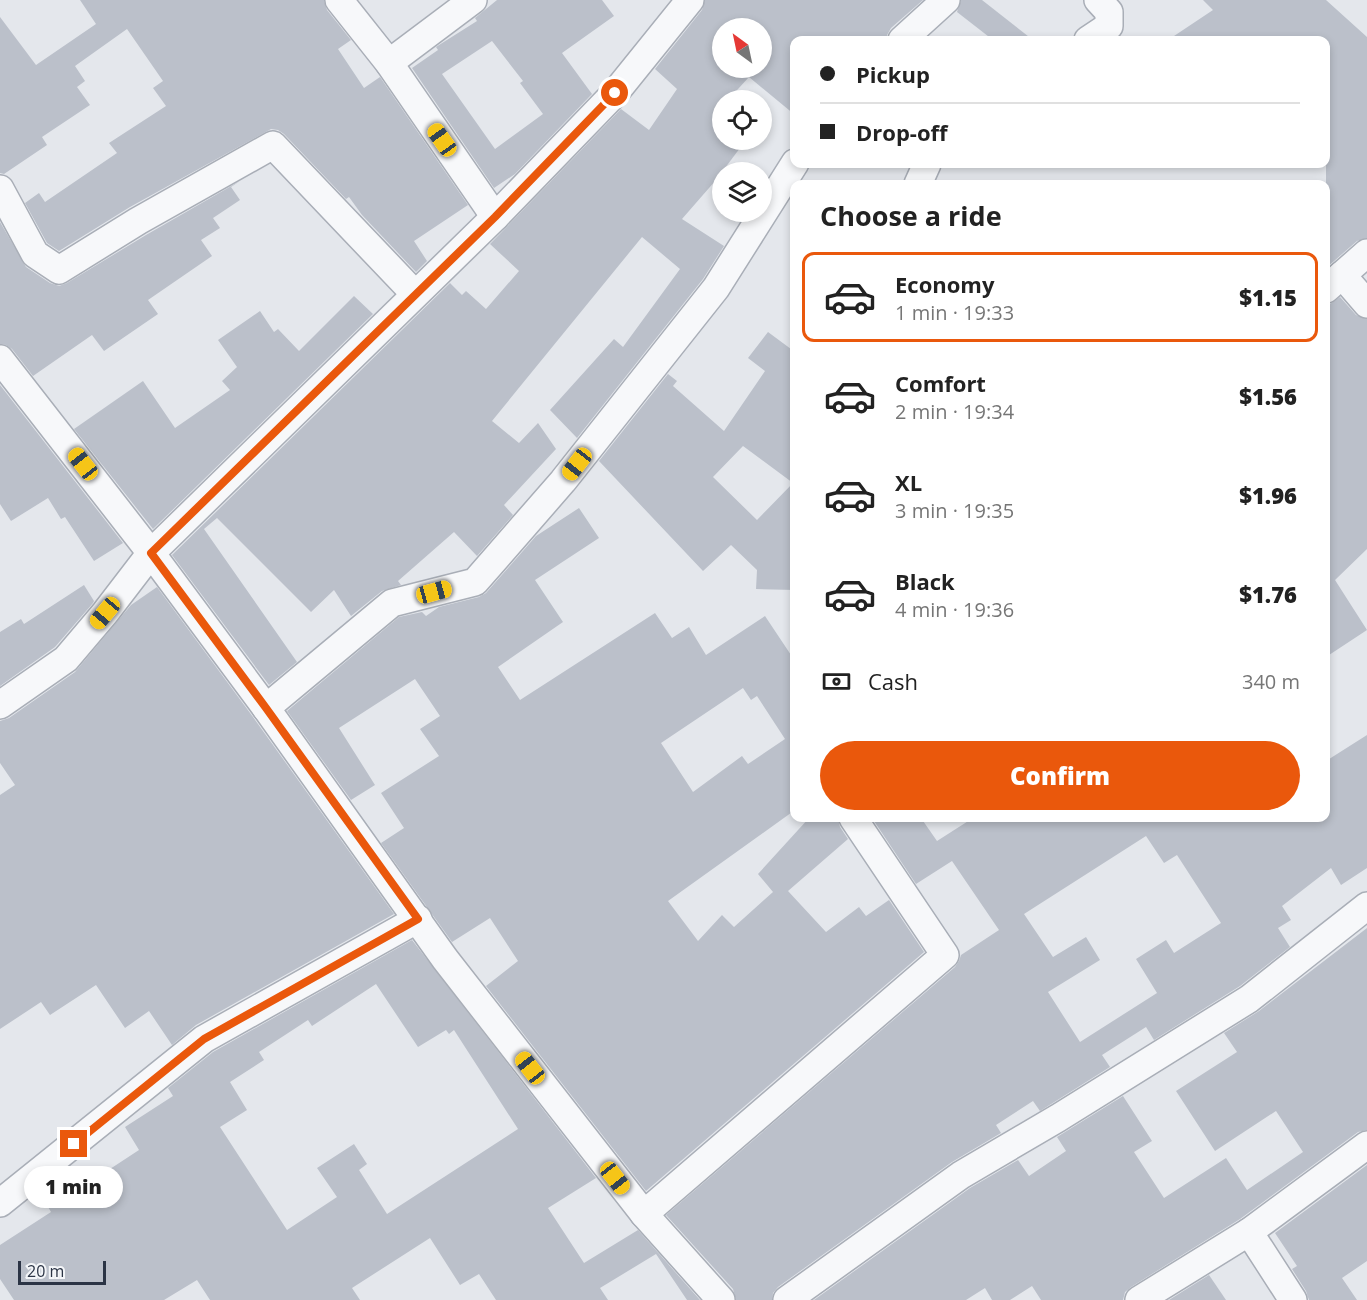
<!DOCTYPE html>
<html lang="en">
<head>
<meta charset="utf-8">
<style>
	body { margin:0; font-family:"Open Sans",sans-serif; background:#f6f6f6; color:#222; height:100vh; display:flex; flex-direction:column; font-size:22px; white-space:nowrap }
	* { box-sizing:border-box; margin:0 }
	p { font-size:20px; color:#767676 }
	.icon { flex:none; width:33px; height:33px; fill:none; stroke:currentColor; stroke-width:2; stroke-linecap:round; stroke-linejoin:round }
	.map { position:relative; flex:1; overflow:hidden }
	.panel { position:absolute; left:790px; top:180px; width:540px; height:642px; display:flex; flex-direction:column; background:#fff; border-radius:12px; box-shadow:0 3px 9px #0003 }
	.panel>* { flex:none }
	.top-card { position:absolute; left:790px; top:36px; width:540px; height:132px; border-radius:12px; box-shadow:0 3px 9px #0003; display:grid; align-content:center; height:132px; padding:0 30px; background:#fff }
	.needle { width:39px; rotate:327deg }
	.controls { position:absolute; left:712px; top:18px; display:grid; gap:12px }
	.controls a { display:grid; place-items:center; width:60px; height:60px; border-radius:50%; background:#fff; box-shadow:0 3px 9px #0003; font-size:30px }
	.scale { position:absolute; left:18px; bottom:15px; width:88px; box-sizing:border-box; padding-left:6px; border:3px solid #2b3445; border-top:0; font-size:16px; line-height:21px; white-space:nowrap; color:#2b3445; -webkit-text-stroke:4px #f4f6f9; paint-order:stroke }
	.end { position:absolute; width:27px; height:27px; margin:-14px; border:8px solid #ea580c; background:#fff; box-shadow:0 0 0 3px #fff }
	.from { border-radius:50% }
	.bubble { position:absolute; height:42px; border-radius:21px; background:#fff; box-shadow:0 3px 9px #0003; font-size:20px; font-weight:800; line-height:42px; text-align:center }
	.car { position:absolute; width:18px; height:36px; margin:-18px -9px; border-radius:8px; box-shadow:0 0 4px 2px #0007; background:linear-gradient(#f5c518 24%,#345 0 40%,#f5c518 0 76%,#345 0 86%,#f5c518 0) }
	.top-card b { display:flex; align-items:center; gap:21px; height:57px; font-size:22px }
	.top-card b+b { border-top:2px solid #e0e0e0 }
	.top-card i { width:15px; height:15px; background:#222 }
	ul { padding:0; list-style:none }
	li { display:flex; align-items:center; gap:18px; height:90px; margin:0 12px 9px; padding:0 18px; border:3px solid transparent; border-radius:12px }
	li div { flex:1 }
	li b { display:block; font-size:22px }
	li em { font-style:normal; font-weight:800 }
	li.on { border-color:#ea580c }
	li>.icon { width:54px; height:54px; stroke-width:1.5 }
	h2 { padding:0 30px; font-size:27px; line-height:72px }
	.pay { display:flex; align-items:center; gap:15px; height:66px; padding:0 30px; font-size:22px }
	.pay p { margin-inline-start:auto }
	.primary-button { display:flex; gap:12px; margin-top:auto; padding:12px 30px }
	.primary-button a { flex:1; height:69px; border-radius:36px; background:#ea580c; color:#fff; font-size:24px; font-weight:800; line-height:69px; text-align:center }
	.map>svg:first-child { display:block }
	.building { fill:#bbc0ca; fill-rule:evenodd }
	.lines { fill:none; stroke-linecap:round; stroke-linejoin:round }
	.street-casing { stroke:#a9aeb7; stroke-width:30 }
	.street { stroke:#f7f8fa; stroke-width:27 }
	.route { stroke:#ea580c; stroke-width:8 }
</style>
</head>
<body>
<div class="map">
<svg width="1367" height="1300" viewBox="0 0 1367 1300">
	<rect width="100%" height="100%" fill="#e4e7ec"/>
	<!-- building -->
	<g class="building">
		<polygon points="80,0 324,0 327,10 351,40 338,49 364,88 380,77 468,205 414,241 427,261 416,272 362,215 349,197 346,199 284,134 278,130 271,129 130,207 59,251 47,243 25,203 39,193 45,202 117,153 109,143 166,106 153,88 163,81 127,29 75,66 85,81 77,87 90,105 42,137 47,145 4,174 0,173 0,17 36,65 96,24"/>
		<path d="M497 0H602L614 16 562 53 592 94 515 174 494 188 412 68 438 50 436 47 439 45 477 21 475 18ZM492 41 523 81 520 83 543 114 495 149 442 74Z"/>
		<path d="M705 0H923L891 28 887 35V40H795V115L749 77 728 100H723V140H746L716 180 682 219 724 246 703 279 577 438 550 410 614 339 623 347 680 269 642 237 492 421 519 443 538 423 556 449 504 505 513 515 477 556 454 532 398 581 401 585 382 591 351 616 334 590 311 612 217 518 204 529 297 662 269 685 172 555 450 283 462 295 466 291 486 309 519 271 490 244 621 109 649 130 677 89 655 69 702 10ZM723 28H762V68H723Z"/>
		<polygon points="961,0 982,0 1033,40 993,40 957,12"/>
		<polygon points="1203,0 1326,0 1367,37 1367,238 1357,241 1326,268 1326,40 1168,40 1213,10"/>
		<polygon points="240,181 231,187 240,200 213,218 220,228 201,240 212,256 148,300 158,314 104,351 92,335 33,376 12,349 6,345 0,344 0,222 26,267 50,283 59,286 67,283 146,235"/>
		<polygon points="354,296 373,314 153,529 74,429 143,381 175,428 230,390 222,381 237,367 218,340 260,311 274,332 278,329 299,351"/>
		<polygon points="1340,297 1356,315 1367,319 1367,549 1335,580 1367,630 1326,657 1326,304 1330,304"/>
		<path d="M768 332 795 352V590L756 589 757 570 731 545 703 571 599 461 668 374 677 381 673 386 724 431 765 371 748 358ZM743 446 793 483 757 520 713 477Z"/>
		<polygon points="0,385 123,543 94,561 65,517 61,519 48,498 11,521 0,504"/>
		<path d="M579 508 599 538 535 580 563 622 498 667 520 700 655 613 672 638 689 627 706 655 765 616 795 661V810L668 901 698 941 722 915 734 927 773 892 758 874 809 818H838L840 827 848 839 788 891 826 932 859 907 866 916 889 900 924 952 646 1191 486 986 518 961 490 918 452 942 381 843 404 828 381 793 439 756 420 729 440 716 415 679 339 728 375 785 351 800 287 711 399 617 422 612 426 616 439 607 479 597 486 593 536 536ZM743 688 751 700 757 696 785 739 748 764 742 756 693 792 661 743Z"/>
		<polygon points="84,585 94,601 93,603 55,647 0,686 0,632 21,619 24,624"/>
		<polygon points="157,587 253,717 394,914 196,1025 172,1045 149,1011 125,1028 96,985 50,1015 41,1002 0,1029 0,795 15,785 0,763 0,721 9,718 75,672 131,605"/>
		<path d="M1367 735V868L1341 885 1331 868 1282 906 1291 920 1278 928 1290 947 1240 986 1154 1040 1146 1027 1102 1055 1110 1067 1040 1111 1033 1101 996 1125 1001 1133 952 1162 778 1287 773 1293 772 1300H736L733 1289 666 1215 955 967 959 961 961 955 999 930 952 861 916 884 872 818H921L937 841 973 818H1326V761ZM1146 836 1164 863 1177 855 1221 923 1174 953 1166 940 1136 959 1157 993 1080 1042 1048 992 1100 960 1086 937 1053 957 1024 914Z"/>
		<polygon points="1367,928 1367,1130 1358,1132 1240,1219 1131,1287 1125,1292 1123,1300 1041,1300 1032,1286 1010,1300 992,1300 985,1288 966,1300 814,1300 970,1188 1018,1160 1029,1176 1066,1151 1057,1137 1123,1096 1152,1141 1134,1152 1164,1198 1226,1158 1247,1190 1303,1152 1276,1111 1215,1151 1176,1091 1237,1052 1224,1033 1259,1011"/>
		<path d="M412 940 596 1178 548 1208 584 1263 638 1230 700 1300H687L656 1254 600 1288 608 1300H496L479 1274 460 1285 430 1238 352 1288 360 1300H210L197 1280 164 1300H14L0 1279V1245L51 1212 41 1195 73 1175 81 1188 139 1150 125 1127 173 1096 168 1088 213 1052ZM376 984 418 1047 446 1030 449 1034 454 1030 518 1129 387 1214 359 1170 367 1164 354 1144 317 1168 337 1197 287 1230 220 1127 247 1110 230 1082 264 1060 259 1052 308 1020 312 1026Z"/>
		<polygon points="1367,1165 1367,1261 1342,1278 1357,1300 1309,1300 1306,1291 1292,1269 1297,1266 1275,1233"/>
		<polygon points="1209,1275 1226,1300 1169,1300"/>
	</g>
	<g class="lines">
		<!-- street casing -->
		<g class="street-casing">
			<g id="street">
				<polyline points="339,0 389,63 495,217"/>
				<polyline points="902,40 946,0"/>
				<polyline points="1088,40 1109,26 1109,12 1098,0"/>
				<polyline points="389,63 473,0"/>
				<polyline points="918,184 927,164"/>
				<polyline points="0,189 35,254 59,270 138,221 273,145 415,294"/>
				<polyline points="1342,275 1367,304"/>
				<polyline points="1326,289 1367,253"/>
				<polyline points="0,359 151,553 266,708 445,959 644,1214 721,1300"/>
				<polyline points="0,705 66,659 105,613 151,553 495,217 615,93 690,0"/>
				<polyline points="266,708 392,603 475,582 563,481 716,288 795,163"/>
				<polyline points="0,1203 204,1039 418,919"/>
				<polyline points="644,1214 945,955 853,818"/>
				<polyline points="1249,1232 1293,1300"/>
				<polyline points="787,1300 961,1175 1058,1118 1249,999 1367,906"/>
				<polyline points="1139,1300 1249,1232 1367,1145"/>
			</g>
		</g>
		<!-- street -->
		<use href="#street" class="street"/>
	</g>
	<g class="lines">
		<!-- route -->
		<polyline class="route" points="74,1144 204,1039 418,919 266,708 151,553 495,217 615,93"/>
	</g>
</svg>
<div class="controls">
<a><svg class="needle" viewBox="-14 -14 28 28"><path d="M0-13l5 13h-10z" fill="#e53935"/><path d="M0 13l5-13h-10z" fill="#767676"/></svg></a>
<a><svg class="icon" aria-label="locate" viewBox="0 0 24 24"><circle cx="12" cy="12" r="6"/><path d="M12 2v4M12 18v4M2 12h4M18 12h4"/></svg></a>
<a><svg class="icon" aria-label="layers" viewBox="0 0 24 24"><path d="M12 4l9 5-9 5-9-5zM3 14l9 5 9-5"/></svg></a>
</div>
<div class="scale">20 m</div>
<i class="end from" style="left:615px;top:93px"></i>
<i class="end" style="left:74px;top:1144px"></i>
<div class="bubble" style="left:24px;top:1166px;width:99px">1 min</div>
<i class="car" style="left:442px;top:140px;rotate:325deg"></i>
<i class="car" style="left:83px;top:464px;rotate:322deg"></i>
<i class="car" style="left:577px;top:464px;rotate:218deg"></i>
<i class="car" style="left:434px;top:592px;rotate:75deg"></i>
<i class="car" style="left:105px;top:613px;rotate:220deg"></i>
<i class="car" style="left:530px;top:1068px;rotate:322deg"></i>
<i class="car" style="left:615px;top:1178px;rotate:142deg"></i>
<div class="top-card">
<b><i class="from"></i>Pickup</b>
<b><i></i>Drop-off</b>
</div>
<section class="panel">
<h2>Choose a ride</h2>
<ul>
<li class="on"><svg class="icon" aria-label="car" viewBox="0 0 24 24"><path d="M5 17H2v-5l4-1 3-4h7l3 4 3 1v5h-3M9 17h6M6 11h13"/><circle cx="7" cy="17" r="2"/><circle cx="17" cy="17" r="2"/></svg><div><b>Economy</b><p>1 min · 19:33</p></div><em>$1.15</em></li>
<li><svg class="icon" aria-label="car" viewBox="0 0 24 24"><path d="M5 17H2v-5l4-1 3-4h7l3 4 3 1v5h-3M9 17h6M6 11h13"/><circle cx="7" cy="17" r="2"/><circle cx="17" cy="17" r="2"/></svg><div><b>Comfort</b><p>2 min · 19:34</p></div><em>$1.56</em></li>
<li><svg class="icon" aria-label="car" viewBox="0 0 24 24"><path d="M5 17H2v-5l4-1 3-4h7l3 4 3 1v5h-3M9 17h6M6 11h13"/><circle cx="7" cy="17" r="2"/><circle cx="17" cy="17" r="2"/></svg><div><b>XL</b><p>3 min · 19:35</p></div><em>$1.96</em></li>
<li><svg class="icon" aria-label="car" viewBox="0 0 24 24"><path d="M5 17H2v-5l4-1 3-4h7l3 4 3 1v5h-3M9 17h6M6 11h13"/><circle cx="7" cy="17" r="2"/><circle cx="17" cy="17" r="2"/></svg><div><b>Black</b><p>4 min · 19:36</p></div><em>$1.76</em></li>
</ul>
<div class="pay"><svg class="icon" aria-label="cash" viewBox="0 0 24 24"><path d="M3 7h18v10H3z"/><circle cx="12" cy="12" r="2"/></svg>Cash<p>340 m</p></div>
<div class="primary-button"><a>Confirm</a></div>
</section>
</div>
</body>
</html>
